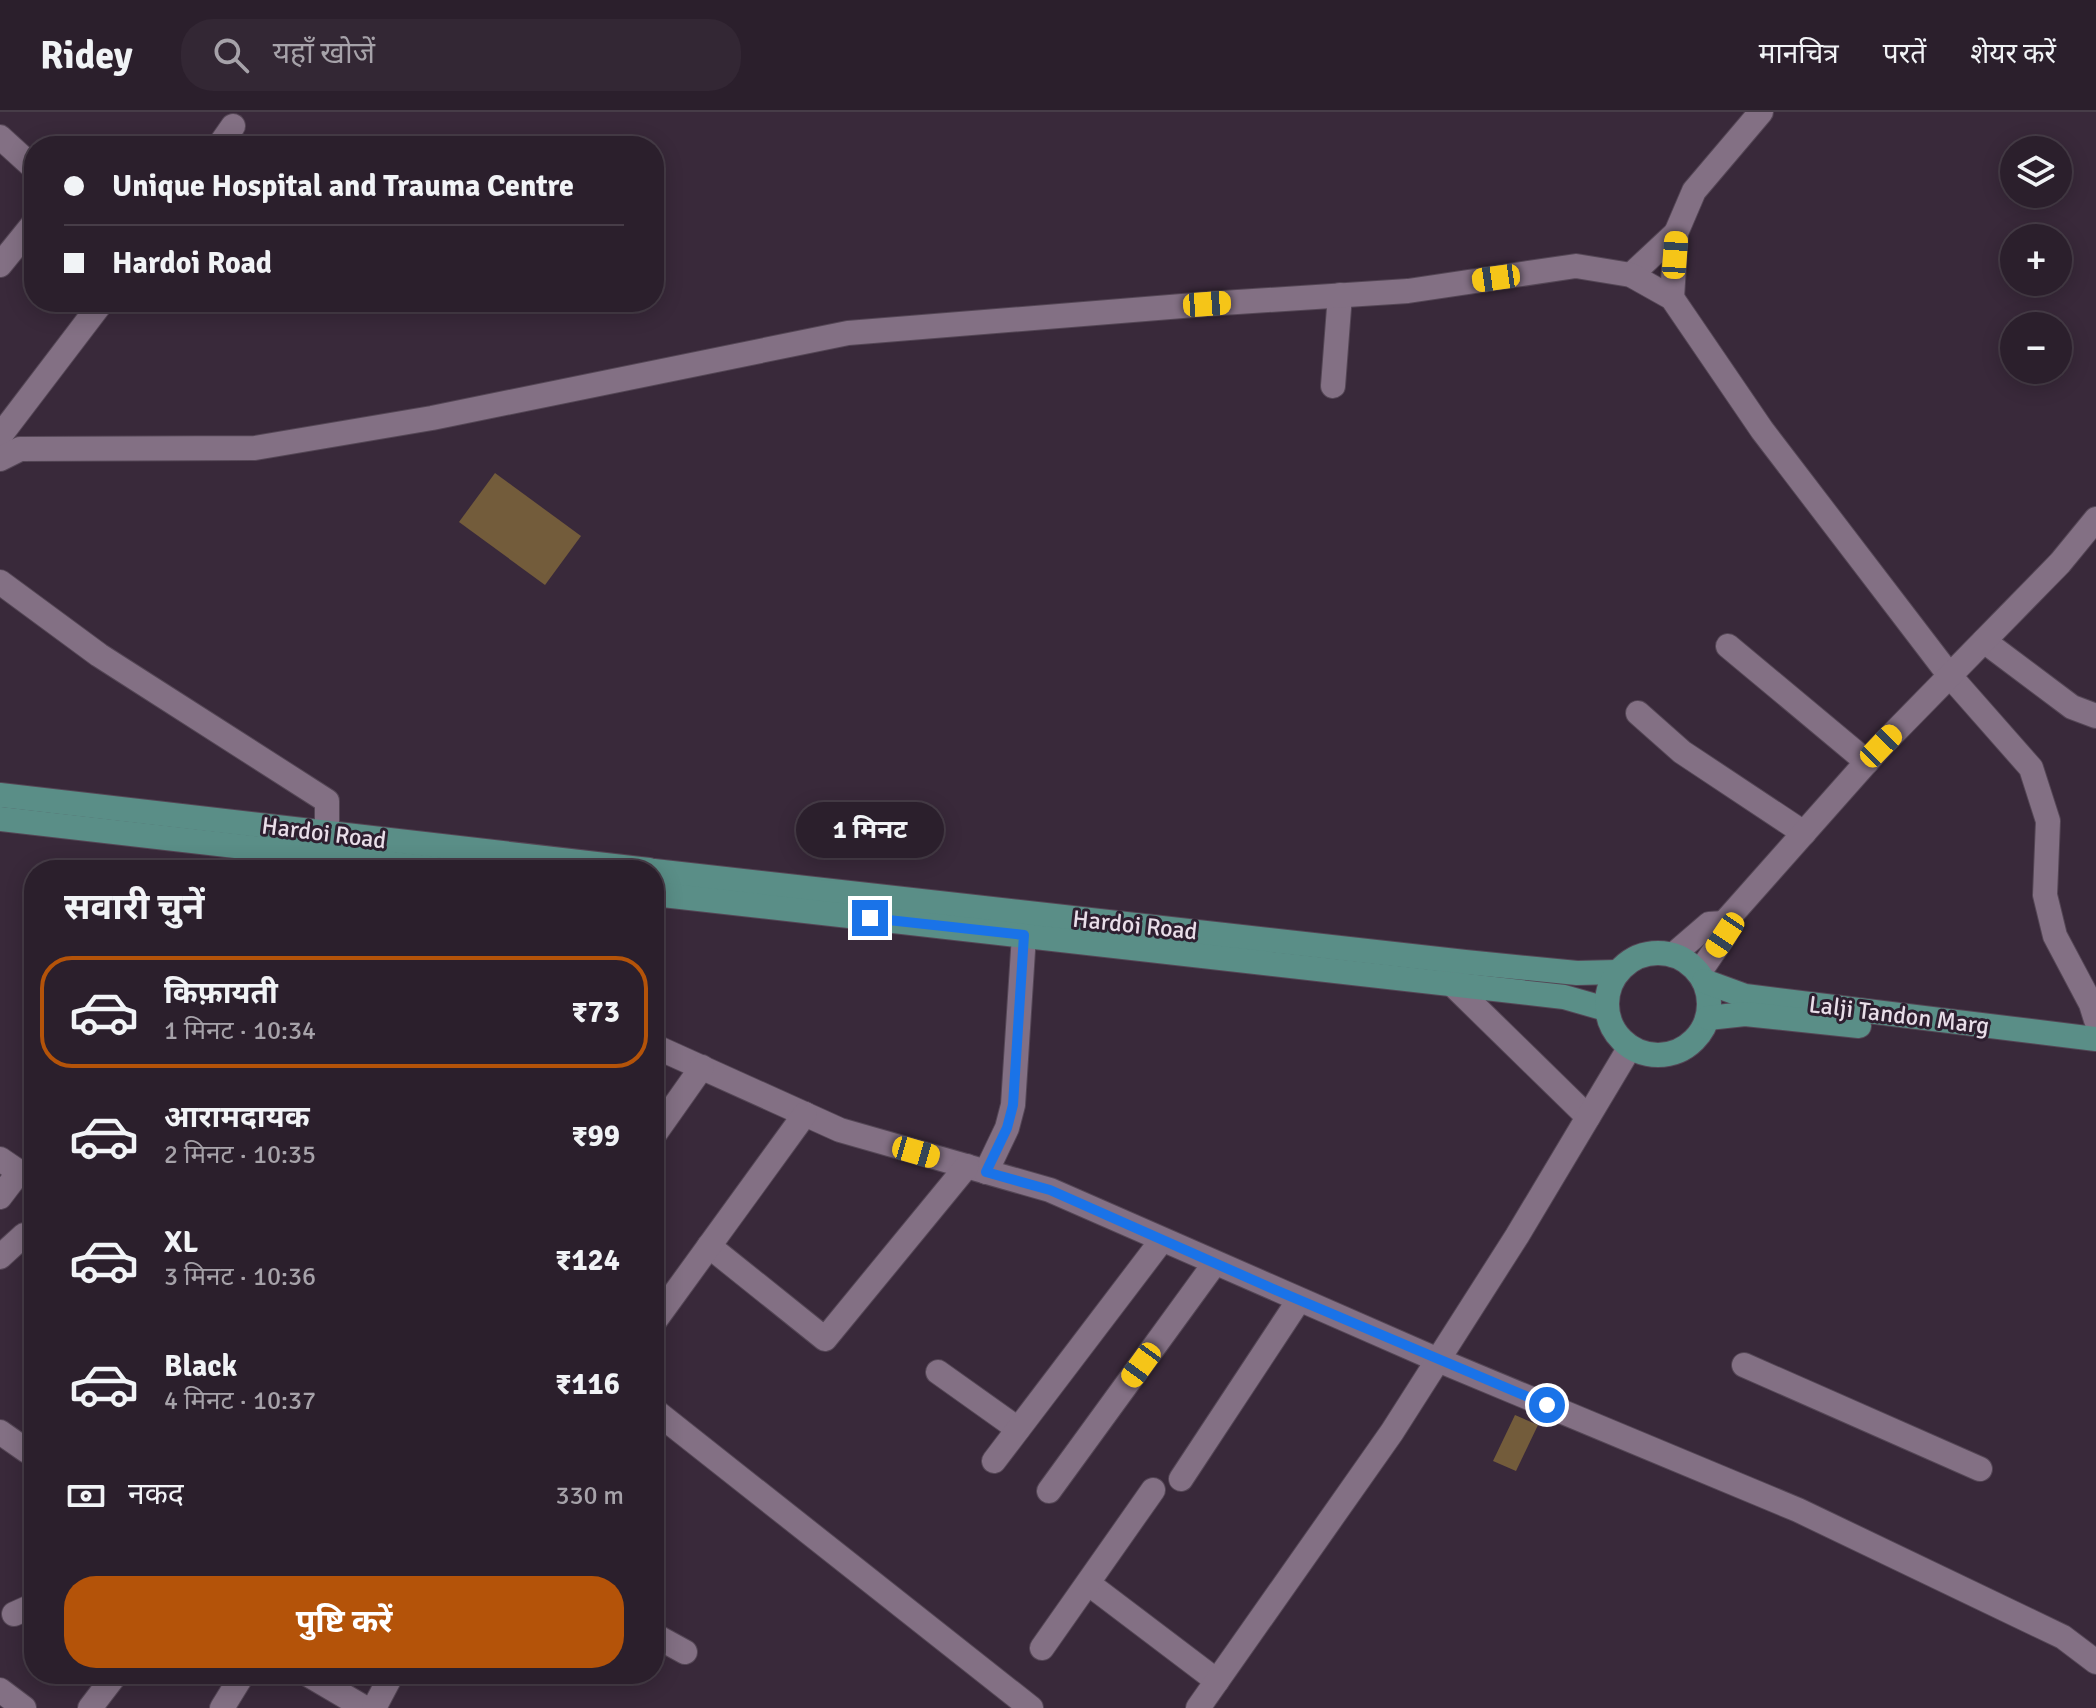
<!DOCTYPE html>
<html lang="hi">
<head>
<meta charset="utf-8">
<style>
	body { margin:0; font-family:Signika,"Noto Sans Devanagari",sans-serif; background:#332734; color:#f1f3f6; height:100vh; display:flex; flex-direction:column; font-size:30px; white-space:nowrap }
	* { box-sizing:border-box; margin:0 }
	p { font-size:26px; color:#a6a2a9 }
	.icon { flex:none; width:44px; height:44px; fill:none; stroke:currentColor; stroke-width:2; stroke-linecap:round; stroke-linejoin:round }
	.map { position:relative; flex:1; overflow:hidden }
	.side { position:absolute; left:24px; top:748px; width:640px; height:824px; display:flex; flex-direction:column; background:#2b1f2c; border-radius:32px; box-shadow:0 4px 20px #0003,0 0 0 2px #473d48 }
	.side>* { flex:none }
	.guide { position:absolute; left:24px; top:24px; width:640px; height:176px; border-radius:32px; box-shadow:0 4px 20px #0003,0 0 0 2px #473d48; display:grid; align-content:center; height:176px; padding:0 40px; background:#2b1f2c }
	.controls { position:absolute; left:2000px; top:24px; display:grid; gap:16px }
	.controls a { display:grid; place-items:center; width:72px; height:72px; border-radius:50%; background:#2b1f2c; box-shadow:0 4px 20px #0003,0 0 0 2px #473d48; font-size:40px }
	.end { position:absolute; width:36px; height:36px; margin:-18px; border:10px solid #1a73e8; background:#fff; box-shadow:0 0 0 4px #fff }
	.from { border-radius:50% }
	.bubble { position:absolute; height:56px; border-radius:28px; background:#2b1f2c; box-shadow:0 4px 20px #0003,0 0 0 2px #473d48; font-size:26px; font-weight:700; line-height:56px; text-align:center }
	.car { position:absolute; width:24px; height:48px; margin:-24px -12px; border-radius:10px; box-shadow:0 0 6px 2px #0007; background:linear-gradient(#f5c518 24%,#345 0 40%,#f5c518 0 76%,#345 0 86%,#f5c518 0) }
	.guide b { display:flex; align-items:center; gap:28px; height:76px; font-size:30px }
	.guide b+b { border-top:2px solid #473d48 }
	.guide i { width:20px; height:20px; background:#f1f3f6 }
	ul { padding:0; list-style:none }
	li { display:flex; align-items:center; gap:24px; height:112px; margin:0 16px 12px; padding:0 24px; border:4px solid transparent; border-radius:32px }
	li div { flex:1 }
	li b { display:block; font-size:30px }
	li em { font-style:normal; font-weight:700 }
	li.selected { border-color:#b45309 }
	li>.icon { width:72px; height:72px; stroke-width:1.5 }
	h2 { padding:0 40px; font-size:36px; line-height:96px }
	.pay { display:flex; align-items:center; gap:20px; height:88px; padding:0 40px; font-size:30px }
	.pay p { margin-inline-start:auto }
	.button { display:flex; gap:16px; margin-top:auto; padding:16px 40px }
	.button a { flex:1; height:92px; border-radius:32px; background:#b45309; color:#fff; font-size:32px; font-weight:700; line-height:92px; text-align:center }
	header { display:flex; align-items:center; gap:48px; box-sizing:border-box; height:112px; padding:0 40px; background:#2b1f2c; border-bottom:2px solid #473d48 }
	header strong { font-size:38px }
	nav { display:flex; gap:44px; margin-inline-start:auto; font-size:28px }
	.search { width:560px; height:72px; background:#332734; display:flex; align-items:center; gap:20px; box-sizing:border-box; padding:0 28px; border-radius:32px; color:#a6a2a9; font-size:30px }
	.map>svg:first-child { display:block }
	.building { fill:#735c3b }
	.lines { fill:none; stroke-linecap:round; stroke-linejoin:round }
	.minor-casing { stroke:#544655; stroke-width:26 }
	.major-casing { stroke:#544655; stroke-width:26 }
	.minor { stroke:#837084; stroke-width:24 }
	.major { stroke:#5a8e87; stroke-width:24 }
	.route { stroke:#1a73e8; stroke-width:10 }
	.labels { text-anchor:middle; stroke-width:6; stroke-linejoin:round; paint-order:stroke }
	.street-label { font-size:24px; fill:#e9dee9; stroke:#2e1f30 }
</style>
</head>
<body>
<header>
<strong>Ridey</strong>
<div class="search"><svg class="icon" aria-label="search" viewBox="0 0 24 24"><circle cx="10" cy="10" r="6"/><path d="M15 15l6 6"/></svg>यहाँ खोजें</div>
<nav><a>मानचित्र</a><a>परतें</a><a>शेयर करें</a></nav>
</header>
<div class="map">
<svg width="2096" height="1596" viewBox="0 0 2096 1596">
	<rect width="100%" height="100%" fill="#39293a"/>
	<!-- building -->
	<g class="building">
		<polygon points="495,361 581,424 545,473 459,410"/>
		<polygon points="1515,1303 1538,1313 1516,1359 1493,1349"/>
	</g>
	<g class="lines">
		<!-- minor casing -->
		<g class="minor-casing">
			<g id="minor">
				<polyline points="0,25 34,56"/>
				<polyline points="219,34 233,14"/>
				<polyline points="0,153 34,111"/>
				<polyline points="1631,163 1676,121"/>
				<polyline points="1672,186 1676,121 1694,79 1761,0"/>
				<polyline points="1333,274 1340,183"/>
				<polyline points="0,324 102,190"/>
				<polyline points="0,347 20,337 255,336 432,306 848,221 1207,192 1408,179 1576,154 1631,163 1672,186 1762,318 1950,564 2031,656 2048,709 2045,783 2055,824 2091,892 2096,908"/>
				<polyline points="0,470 99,543 327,689 327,721"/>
				<polyline points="1984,529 2072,595 2096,604"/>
				<polyline points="1728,534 1867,650"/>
				<polyline points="1638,601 1682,640 1804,721"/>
				<polyline points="1673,843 1709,812 1724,811"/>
				<polyline points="1699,861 1725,823 1724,811 1881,634 2060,451 2096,407"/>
				<polyline points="1452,862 1451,871 1588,1005"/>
				<polyline points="654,934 840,1018 1050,1078 1438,1248 1798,1398 2063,1525 2096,1550"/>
				<polyline points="654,1023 702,955"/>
				<polyline points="0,1047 19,1060 0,1085"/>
				<polyline points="986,1060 1007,1016 1013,993 1024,823"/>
				<polyline points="709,1134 825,1227 967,1054"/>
				<polyline points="0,1145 24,1123 34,1130"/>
				<polyline points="654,1210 805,1002"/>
				<polyline points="1744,1253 1980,1357"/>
				<polyline points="938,1260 1018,1317"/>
				<polyline points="654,1298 1031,1596"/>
				<polyline points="0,1320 27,1339"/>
				<polyline points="994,1349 1162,1128"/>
				<polyline points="1181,1367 1299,1188"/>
				<polyline points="1049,1379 1215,1151"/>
				<polyline points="1089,1472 1217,1569"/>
				<polyline points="14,1502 34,1493"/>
				<polyline points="654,1523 685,1540"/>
				<polyline points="1042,1536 1153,1378"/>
				<polyline points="307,1562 365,1596"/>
				<polyline points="0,1578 24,1596"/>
				<polyline points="90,1596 116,1562"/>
				<polyline points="222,1596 243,1562"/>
				<polyline points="374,1596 392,1562"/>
				<polyline points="1198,1596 1392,1320 1517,1124 1630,935"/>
			</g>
		</g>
		<!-- major casing -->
		<g class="major-casing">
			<g id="major">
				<polyline points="0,683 649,758"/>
				<polyline points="0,707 445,758"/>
				<polyline points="654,759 1465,850 1577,861 1617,860"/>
				<polyline points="654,782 1564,885 1606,897"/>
				<circle cx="1658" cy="892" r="51"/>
				<polyline points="1704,869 1745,884 2096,927"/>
				<polyline points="1708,906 1745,902 1859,914"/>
			</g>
		</g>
		<!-- minor -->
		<use href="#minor" class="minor"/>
		<!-- major -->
		<use href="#major" class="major"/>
	</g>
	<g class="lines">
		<!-- route -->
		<polyline class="route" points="870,806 1024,823 1013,993 1007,1016 986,1060 1050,1078 1271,1176 1547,1293"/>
	</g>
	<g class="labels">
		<!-- street labels -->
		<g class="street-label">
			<text transform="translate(324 721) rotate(7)" y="8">Hardoi Road</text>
			<text transform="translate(1135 813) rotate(6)" y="8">Hardoi Road</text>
			<text transform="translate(1899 903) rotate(7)" y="8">Lalji Tandon Marg</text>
		</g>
	</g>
</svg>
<div class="controls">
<a><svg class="icon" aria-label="layers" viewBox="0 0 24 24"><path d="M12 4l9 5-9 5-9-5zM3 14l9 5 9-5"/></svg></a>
<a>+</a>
<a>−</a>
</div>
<i class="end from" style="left:1547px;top:1293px"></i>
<i class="end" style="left:870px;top:806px"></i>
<div class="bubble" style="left:796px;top:690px;width:148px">1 मिनट</div>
<i class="car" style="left:1675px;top:143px;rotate:4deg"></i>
<i class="car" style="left:1496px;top:166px;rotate:262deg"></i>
<i class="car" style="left:1207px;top:192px;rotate:86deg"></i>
<i class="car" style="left:1881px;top:634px;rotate:44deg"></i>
<i class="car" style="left:1725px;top:823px;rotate:214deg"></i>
<i class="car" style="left:916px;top:1040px;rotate:106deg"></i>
<i class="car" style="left:1141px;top:1253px;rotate:216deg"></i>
<div class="guide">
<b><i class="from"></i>Unique Hospital and Trauma Centre</b>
<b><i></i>Hardoi Road</b>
</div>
<section class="side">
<h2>सवारी चुनें</h2>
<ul>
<li class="selected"><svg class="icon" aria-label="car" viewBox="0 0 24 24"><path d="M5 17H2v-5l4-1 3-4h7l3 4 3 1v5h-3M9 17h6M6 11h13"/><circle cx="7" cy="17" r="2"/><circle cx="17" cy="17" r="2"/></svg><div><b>किफ़ायती</b><p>1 मिनट · 10:34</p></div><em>₹73</em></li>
<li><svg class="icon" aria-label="car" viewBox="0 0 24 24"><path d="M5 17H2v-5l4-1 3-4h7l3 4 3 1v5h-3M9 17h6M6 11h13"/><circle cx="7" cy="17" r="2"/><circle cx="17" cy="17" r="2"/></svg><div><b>आरामदायक</b><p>2 मिनट · 10:35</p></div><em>₹99</em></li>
<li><svg class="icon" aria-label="car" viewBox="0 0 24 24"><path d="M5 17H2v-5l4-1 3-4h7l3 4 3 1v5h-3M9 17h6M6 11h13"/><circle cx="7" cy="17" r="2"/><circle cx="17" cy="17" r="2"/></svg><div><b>XL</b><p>3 मिनट · 10:36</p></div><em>₹124</em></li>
<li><svg class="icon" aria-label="car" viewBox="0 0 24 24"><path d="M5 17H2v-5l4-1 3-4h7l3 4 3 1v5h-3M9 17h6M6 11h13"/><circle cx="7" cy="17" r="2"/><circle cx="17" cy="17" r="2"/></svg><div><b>Black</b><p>4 मिनट · 10:37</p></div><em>₹116</em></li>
</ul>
<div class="pay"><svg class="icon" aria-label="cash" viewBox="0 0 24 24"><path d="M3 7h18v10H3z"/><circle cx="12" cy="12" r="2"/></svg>नकद<p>330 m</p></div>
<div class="button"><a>पुष्टि करें</a></div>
</section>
</div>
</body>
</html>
